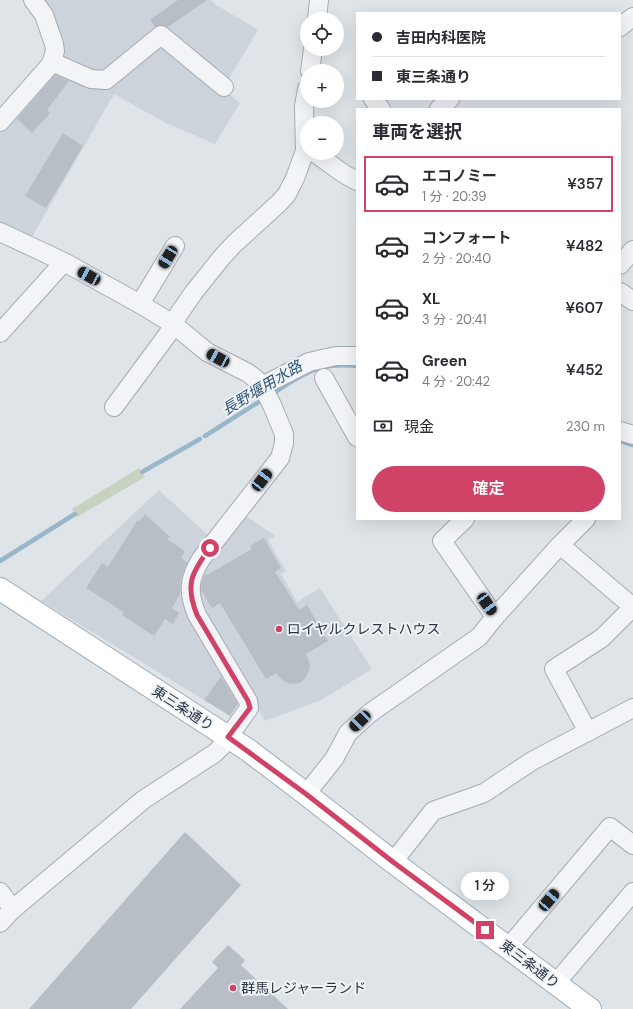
<!DOCTYPE html>
<html lang="ja">
<head>
<meta charset="utf-8">
<style>
	body { margin:0; font-family:"DM Sans","Noto Sans JP",sans-serif; background:#f2f2f3; color:#2b2b33; height:100vh; display:flex; flex-direction:column; font-size:15px; white-space:nowrap }
	* { box-sizing:border-box; margin:0 }
	p { font-size:13px; color:#7c7c81 }
	.icon { flex:none; width:22px; height:22px; fill:none; stroke:currentColor; stroke-width:2; stroke-linecap:round; stroke-linejoin:round }
	.map { position:relative; flex:1; overflow:hidden }
	.details { position:absolute; left:356px; top:108px; width:265px; height:412px; display:flex; flex-direction:column; background:#fff; border-radius:0px; box-shadow:0 4px 16px #0002 }
	.details>* { flex:none }
	.banner { position:absolute; left:356px; top:12px; width:265px; height:88px; border-radius:0px; box-shadow:0 4px 16px #0002; display:grid; align-content:center; height:88px; padding:0 16px; background:#fff }
	.fabs { position:absolute; left:300px; top:12px; display:grid; gap:8px }
	.fabs a { display:grid; place-items:center; width:44px; height:44px; border-radius:50%; background:#fff; box-shadow:0 4px 16px #0002; font-size:20px }
	.end { position:absolute; width:18px; height:18px; margin:-9px; border:5px solid #d04366; background:#fff; box-shadow:0 0 0 2px #fff }
	.from { border-radius:50% }
	.bubble { position:absolute; height:28px; border-radius:14px; background:#fff; box-shadow:0 4px 16px #0002; font-size:13px; font-weight:600; line-height:28px; text-align:center }
	.car { position:absolute; width:12px; height:24px; margin:-12px -6px; border-radius:5px; box-shadow:0 0 3px 1px #0007; background:linear-gradient(#222 24%,#8ab4d8 0 40%,#222 0 76%,#8ab4d8 0 86%,#222 0) }
	.banner b { display:flex; align-items:center; gap:14px; height:38px; font-size:15px }
	.banner b+b { border-top:1px solid #e1e1e2 }
	.banner i { width:10px; height:10px; background:#2b2b33 }
	ul { padding:0; list-style:none }
	li { display:flex; align-items:center; gap:12px; height:56px; margin:0 8px 6px; padding:0 8px; border:2px solid transparent; border-radius:0px }
	li div { flex:1 }
	li b { display:block; font-size:15px }
	li em { font-style:normal; font-weight:600 }
	li.current { border-color:#d04366 }
	li>.icon { width:36px; height:36px; stroke-width:1.5 }
	h2 { padding:0 16px; font-size:18px; line-height:48px }
	.pay { display:flex; align-items:center; gap:10px; height:44px; padding:0 16px; font-size:15px }
	.pay p { margin-inline-start:auto }
	.primary-button { display:flex; gap:8px; margin-top:auto; padding:8px 16px }
	.primary-button a { flex:1; height:46px; border-radius:24px; background:#d04366; color:#fff; font-size:16px; font-weight:600; line-height:46px; text-align:center }
	.map>svg:first-child { display:block }
	.built { fill:#cdd3db }
	.green { fill:#c7d3c0 }
	.lines { fill:none; stroke-linecap:round; stroke-linejoin:round }
	.stream { stroke:#9ab6c9; stroke-width:4.5 }
	.building { fill:#b7bec6 }
	.street-casing { stroke:#a4abb3; stroke-width:20 }
	.primary-casing { stroke:#9faab5; stroke-width:24 }
	.street { stroke:#f2f4f7; stroke-width:18 }
	.primary { stroke:#fff; stroke-width:22 }
	.route { stroke:#d04366; stroke-width:5 }
	.poi-dot { fill:#d04366; stroke:#eff3f6; stroke-width:1.5 }
	.labels { text-anchor:middle; stroke-width:4; stroke-linejoin:round; paint-order:stroke }
	.poi-label { font-size:14px; fill:#283340; stroke:#eff3f6; text-anchor:start }
	.street-label { font-size:14px; fill:#283340; stroke:#eff3f6 }
	.water-label { font-size:15px; font-style:italic; fill:#325775; stroke:#eff3f6 }
</style>
</head>
<body>
<div class="map">
<svg width="633" height="1009" viewBox="0 0 633 1009">
	<rect width="100%" height="100%" fill="#dfe4e9"/>
	<!-- built -->
	<g class="built">
		<polygon points="35,0 211,0 213,3 258,30 223,89 240,103 215,144 166,123 114,94 29,242 0,228 0,128 55,67"/>
		<polygon points="159,490 212,539 191,570 224,671 204,700 41,601"/>
		<polygon points="243,514 275,536 268,540 286,571 281,574 297,602 320,588 372,669 321,700 265,721 204,618 197,573"/>
	</g>
	<!-- green -->
	<polygon class="green" points="139,468 145,477 77,517 72,509"/>
	<g class="lines">
		<!-- stream -->
		<g class="stream">
			<path d="M271 395C286 385 306 371 323 367 334 365 346 365 357 366"/>
			<polyline points="205,436 265,398"/>
			<polyline points="620,441 633,445"/>
			<polyline points="142,472 200,439"/>
			<polyline points="0,561 75,514"/>
		</g>
	</g>
	<!-- building -->
	<g class="building">
		<polygon points="178,0 207,0 168,27 163,25 155,27 150,20"/>
		<polygon points="55,75 69,81 47,110 50,113 32,133 17,119"/>
		<polygon points="63,133 83,146 46,208 25,196"/>
		<polygon points="145,514 170,537 167,539 185,551 181,558 187,562 181,579 180,594 172,608 179,613 173,624 165,619 154,636 122,615 124,612 86,588 102,563 108,567 137,521 139,521"/>
		<polygon points="264,538 281,568 275,572 299,610 307,605 328,641 306,654 310,664 309,671 306,677 301,682 294,684 287,683 282,680 276,673 266,679 220,603 212,608 201,590 202,582 205,574 207,575 252,549 250,546"/>
		<polygon points="221,676 238,704 230,716 204,700"/>
		<polygon points="185,832 241,885 131,1009 29,1009"/>
		<polygon points="228,945 245,960 241,965 288,1009 180,1009 218,968 212,962"/>
	</g>
	<g class="lines">
		<!-- street casing -->
		<g class="street-casing">
			<g id="street">
				<polyline points="317,19 319,0"/>
				<polyline points="620,27 633,17"/>
				<polyline points="52,62 91,79 106,80 161,35 224,87"/>
				<polyline points="310,71 313,49"/>
				<polyline points="373,99 381,109"/>
				<polyline points="439,109 450,99"/>
				<polyline points="0,122 51,64 55,51 54,44 44,15 33,0"/>
				<polyline points="315,153 344,174 357,181"/>
				<path d="M0 232 64 262 140 304 173 324 207 352 248 373 256 379 262 386 272 405 284 434V443L280 458 201 559C188 580 188 593 197 615L248 701 249 708 222 746 215 753 143 800 13 909 0 923"/>
				<polyline points="620,265 633,250"/>
				<polyline points="620,292 633,301"/>
				<polyline points="140,304 175,246"/>
				<polyline points="0,333 64,262"/>
				<polyline points="324,378 357,437"/>
				<polyline points="262,386 309,362 336,356 357,356"/>
				<polyline points="114,407 168,334 178,315 194,292 222,257 234,244 279,203 287,194 295,178 305,151 304,106 307,89"/>
				<polyline points="620,431 633,435"/>
				<polyline points="465,519 442,541 495,617"/>
				<polyline points="560,545 633,607 602,638 554,669 588,732"/>
				<polyline points="306,794 334,759 348,733 370,713 479,637 495,617 560,545 586,519"/>
				<polyline points="393,862 433,811 484,793 532,761 633,708"/>
				<polyline points="0,892 13,909"/>
				<polyline points="508,948 610,827 633,845"/>
				<polyline points="556,983 633,892"/>
			</g>
		</g>
		<!-- primary casing -->
		<g class="primary-casing">
			<polyline id="primary" points="0,589 248,750 306,794 393,862 590,1009"/>
		</g>
		<!-- street -->
		<use href="#street" class="street"/>
		<!-- primary -->
		<use href="#primary" class="primary"/>
	</g>
	<g class="lines">
		<!-- route -->
		<path class="route" d="M210 548C191 573 185 585 197 615L248 701 250 708 228 737 306 794 393 862 485 930"/>
	</g>
	<!-- markers -->
	<g class="poi-dot">
		<circle cx="279" cy="629" r="4"/>
		<circle cx="233" cy="988" r="4"/>
	</g>
	<g class="labels">
		<!-- poi labels -->
		<g class="poi-label">
			<text x="287" y="634">ロイヤルクレストハウス</text>
			<text x="241" y="993">群馬レジャーランド</text>
		</g>
		<!-- street labels -->
		<g class="street-label">
			<text transform="translate(183 708) rotate(33)" y="5">東三条通り</text>
			<text transform="translate(530 964) rotate(37)" y="5">東三条通り</text>
		</g>
		<!-- water labels -->
		<g class="water-label">
			<text transform="translate(262 388) rotate(-31)" y="5">長野堰用水路</text>
		</g>
	</g>
</svg>
<div class="fabs">
<a><svg class="icon" aria-label="locate" viewBox="0 0 24 24"><circle cx="12" cy="12" r="6"/><path d="M12 2v4M12 18v4M2 12h4M18 12h4"/></svg></a>
<a>+</a>
<a>−</a>
</div>
<i class="end from" style="left:210px;top:548px"></i>
<i class="end" style="left:485px;top:930px"></i>
<div class="bubble" style="left:461px;top:872px;width:48px">1 分</div>
<i class="car" style="left:168px;top:257px;rotate:211deg"></i>
<i class="car" style="left:89px;top:276px;rotate:299deg"></i>
<i class="car" style="left:218px;top:358px;rotate:299deg"></i>
<i class="car" style="left:262px;top:480px;rotate:38deg"></i>
<i class="car" style="left:487px;top:604px;rotate:145deg"></i>
<i class="car" style="left:360px;top:721px;rotate:226deg"></i>
<i class="car" style="left:549px;top:900px;rotate:40deg"></i>
<div class="banner">
<b><i class="from"></i>吉田内科医院</b>
<b><i></i>東三条通り</b>
</div>
<section class="details">
<h2>車両を選択</h2>
<ul>
<li class="current"><svg class="icon" aria-label="car" viewBox="0 0 24 24"><path d="M5 17H2v-5l4-1 3-4h7l3 4 3 1v5h-3M9 17h6M6 11h13"/><circle cx="7" cy="17" r="2"/><circle cx="17" cy="17" r="2"/></svg><div><b>エコノミー</b><p>1 分 · 20:39</p></div><em>¥357</em></li>
<li><svg class="icon" aria-label="car" viewBox="0 0 24 24"><path d="M5 17H2v-5l4-1 3-4h7l3 4 3 1v5h-3M9 17h6M6 11h13"/><circle cx="7" cy="17" r="2"/><circle cx="17" cy="17" r="2"/></svg><div><b>コンフォート</b><p>2 分 · 20:40</p></div><em>¥482</em></li>
<li><svg class="icon" aria-label="car" viewBox="0 0 24 24"><path d="M5 17H2v-5l4-1 3-4h7l3 4 3 1v5h-3M9 17h6M6 11h13"/><circle cx="7" cy="17" r="2"/><circle cx="17" cy="17" r="2"/></svg><div><b>XL</b><p>3 分 · 20:41</p></div><em>¥607</em></li>
<li><svg class="icon" aria-label="car" viewBox="0 0 24 24"><path d="M5 17H2v-5l4-1 3-4h7l3 4 3 1v5h-3M9 17h6M6 11h13"/><circle cx="7" cy="17" r="2"/><circle cx="17" cy="17" r="2"/></svg><div><b>Green</b><p>4 分 · 20:42</p></div><em>¥452</em></li>
</ul>
<div class="pay"><svg class="icon" aria-label="cash" viewBox="0 0 24 24"><path d="M3 7h18v10H3z"/><circle cx="12" cy="12" r="2"/></svg>現金<p>230 m</p></div>
<div class="primary-button"><a>確定</a></div>
</section>
</div>
</body>
</html>
